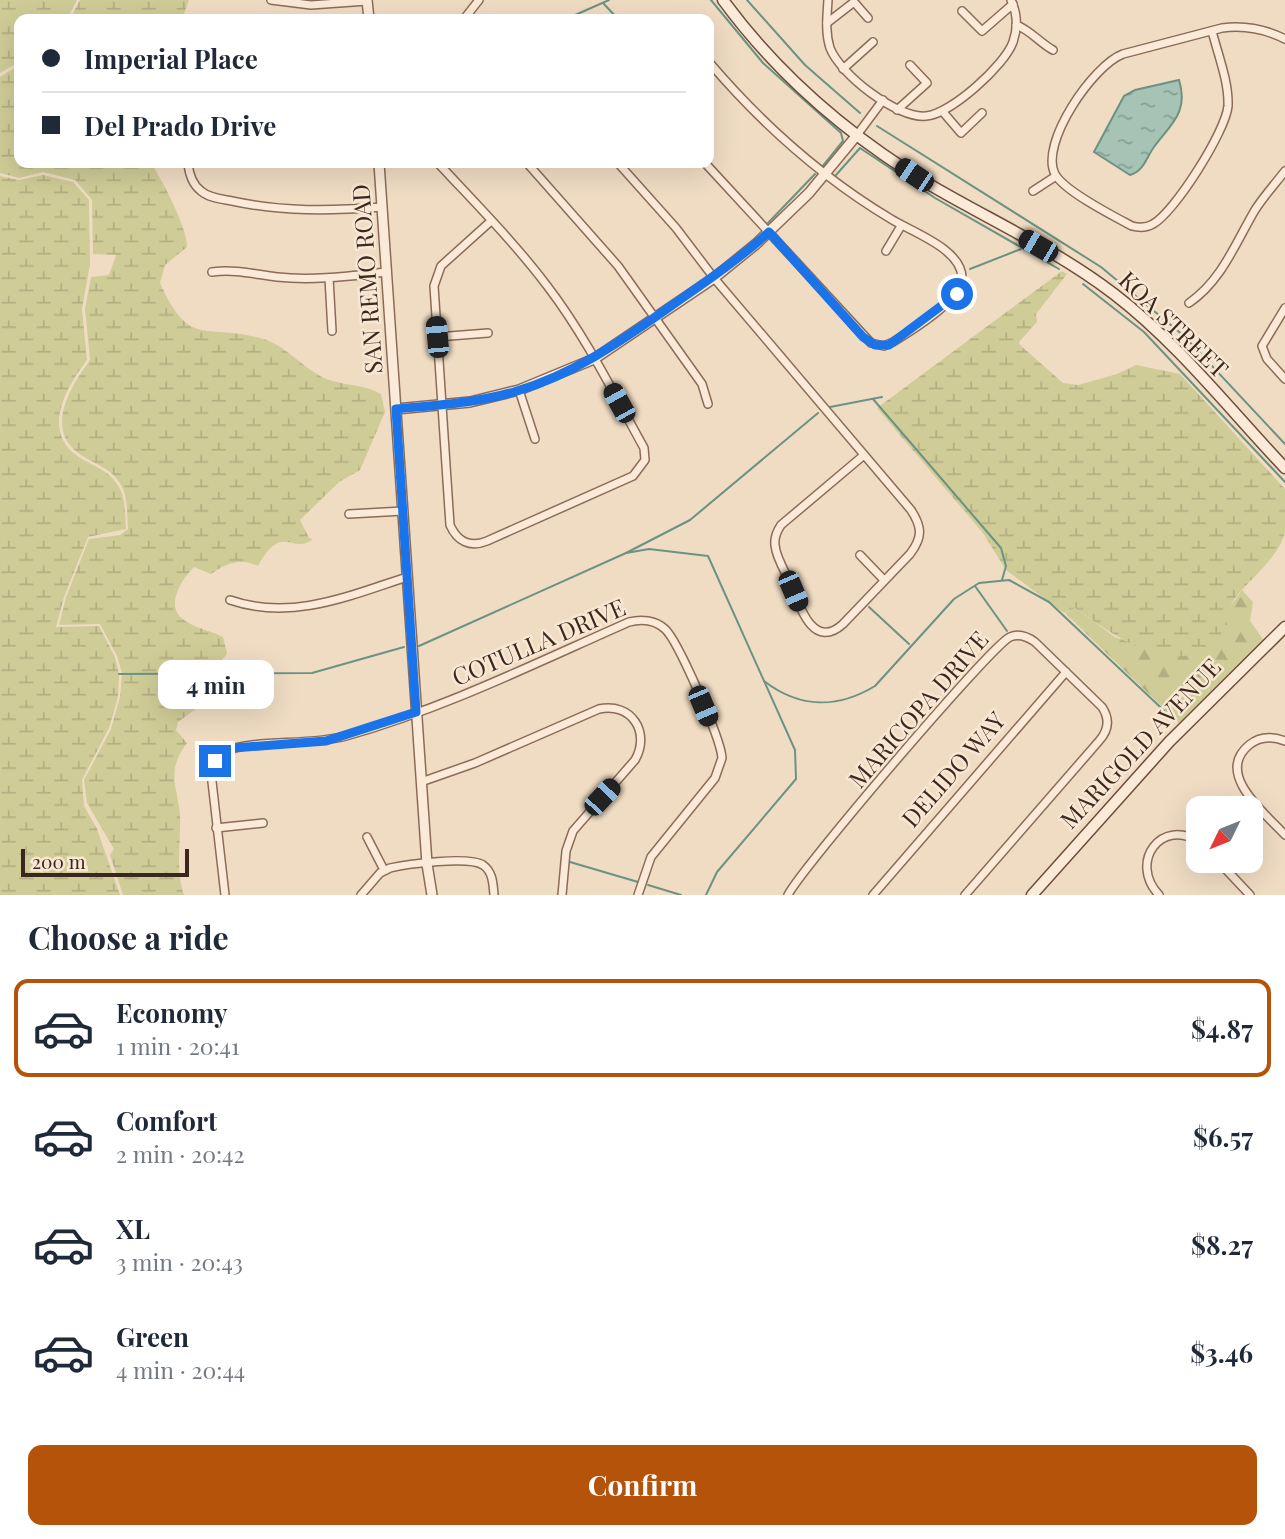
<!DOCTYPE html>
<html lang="en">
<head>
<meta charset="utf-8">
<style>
	body { margin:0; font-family:"Playfair Display",serif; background:#f6f6f7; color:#1f2937; height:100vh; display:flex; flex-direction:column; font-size:26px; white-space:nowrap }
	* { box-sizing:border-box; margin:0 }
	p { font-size:23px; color:#747a83 }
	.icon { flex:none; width:38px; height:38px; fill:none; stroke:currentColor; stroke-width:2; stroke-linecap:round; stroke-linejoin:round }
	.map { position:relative; height:895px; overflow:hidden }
	.side { display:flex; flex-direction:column; background:#fff; flex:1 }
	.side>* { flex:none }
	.guide { position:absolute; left:14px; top:14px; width:700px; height:154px; border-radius:14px; box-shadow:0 7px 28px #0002; display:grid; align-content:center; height:154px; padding:0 28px; background:#fff }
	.needle { width:46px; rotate:227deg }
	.tools { position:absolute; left:1186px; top:796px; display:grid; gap:14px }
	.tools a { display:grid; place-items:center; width:77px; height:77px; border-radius:14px; background:#fff; box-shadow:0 7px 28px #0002; font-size:35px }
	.scale { position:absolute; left:21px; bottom:18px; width:168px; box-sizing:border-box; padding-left:7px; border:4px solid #3b271e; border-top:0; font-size:19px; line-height:24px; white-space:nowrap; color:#3b271e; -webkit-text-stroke:5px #f7e7d3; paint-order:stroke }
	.end { position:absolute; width:32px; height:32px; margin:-16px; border:9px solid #1a73e8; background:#fff; box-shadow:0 0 0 4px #fff }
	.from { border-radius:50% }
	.bubble { position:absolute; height:49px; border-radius:14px; background:#fff; box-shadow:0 7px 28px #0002; font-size:23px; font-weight:700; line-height:49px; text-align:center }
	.car { position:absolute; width:21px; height:42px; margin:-21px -10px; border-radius:9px; box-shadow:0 0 5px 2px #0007; background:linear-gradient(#222 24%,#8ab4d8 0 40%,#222 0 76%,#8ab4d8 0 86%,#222 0) }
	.guide b { display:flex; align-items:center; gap:24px; height:66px; font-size:26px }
	.guide b+b { border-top:2px solid #e0e1e3 }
	.guide i { width:18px; height:18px; background:#1f2937 }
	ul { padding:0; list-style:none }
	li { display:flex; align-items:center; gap:21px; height:98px; margin:0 14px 10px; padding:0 14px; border:4px solid transparent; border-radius:14px }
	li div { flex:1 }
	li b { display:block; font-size:26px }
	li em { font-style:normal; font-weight:700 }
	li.current { border-color:#b45309 }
	li>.icon { width:63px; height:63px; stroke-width:1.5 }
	h2 { padding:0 28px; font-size:32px; line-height:84px }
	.button { display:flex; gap:14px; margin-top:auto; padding:14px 28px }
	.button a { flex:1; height:80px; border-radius:14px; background:#b45309; color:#fff; font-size:28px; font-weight:700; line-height:80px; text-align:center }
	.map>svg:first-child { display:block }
	.forest { fill:url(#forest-firs) }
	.wetland { fill:url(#wetland-marsh) }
	.water { fill:url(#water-ripples); stroke:#6c9282; stroke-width:2 }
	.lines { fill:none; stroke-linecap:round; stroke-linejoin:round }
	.stream { stroke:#6c9282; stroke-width:2 }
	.minor-casing { stroke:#8b6c59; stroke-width:10 }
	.tertiary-casing { stroke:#8b6c59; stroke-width:12 }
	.secondary-casing { stroke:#6d4d3c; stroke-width:13 }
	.minor { stroke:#faead7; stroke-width:7 }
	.tertiary { stroke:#faead7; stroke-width:9 }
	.secondary { stroke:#faead7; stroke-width:10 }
	.route { stroke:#1a73e8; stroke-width:9 }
	.labels { text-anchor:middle; stroke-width:5; stroke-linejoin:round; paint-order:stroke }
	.street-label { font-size:24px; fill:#3b271e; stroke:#f7e7d3 }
</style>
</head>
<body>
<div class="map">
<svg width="1285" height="895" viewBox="0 0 1285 895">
	<defs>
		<pattern id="forest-firs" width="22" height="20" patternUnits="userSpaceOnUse" patternTransform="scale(1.75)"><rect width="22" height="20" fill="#cfcc97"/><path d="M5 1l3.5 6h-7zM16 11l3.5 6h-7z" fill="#b3af82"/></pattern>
		<pattern id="wetland-marsh" width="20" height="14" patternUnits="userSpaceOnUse" patternTransform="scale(1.75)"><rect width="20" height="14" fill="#cfcc97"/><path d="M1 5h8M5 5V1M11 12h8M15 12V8" fill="none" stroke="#b3af82"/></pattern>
		<pattern id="water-ripples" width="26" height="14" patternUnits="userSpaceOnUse" patternTransform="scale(1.75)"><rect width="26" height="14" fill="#a6c3b6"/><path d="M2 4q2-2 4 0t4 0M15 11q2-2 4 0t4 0" fill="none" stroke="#889e93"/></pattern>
	</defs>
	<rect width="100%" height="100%" fill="#f0dcc3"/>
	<!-- forest -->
	<polygon class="forest" points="1242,590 1253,602 1250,621 1265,642 1181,725 1065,613 1075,608 1115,637 1159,653 1225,624 1228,610"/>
	<!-- wetland -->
	<g class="wetland">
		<polygon points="0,0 77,0 67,19 19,19 19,62 0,73"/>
		<polygon points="80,0 189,0 182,19 70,19"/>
		<path d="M19 65V163H151C162 180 188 229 187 247L165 265 160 283C190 349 204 323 260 338 285 344 301 367 324 378 342 386 361 383 381 394L385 412 360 470 339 482 300 520 309 538 313 539C292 556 283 521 258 566 239 557 227 563 211 574L194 567C180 581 163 609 187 622 199 629 211 631 223 637L227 653C217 673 191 668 173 664L164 672 166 677 182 684 198 700 197 708 178 722 176 730 187 743C162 776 182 791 180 826 180 851 176 870 184 895H123L110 855 114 849 87 803 84 780 111 729 120 697 122 673 117 656 100 624 59 625 66 597 89 539 120 535 128 529C127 515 128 497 121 485 111 467 93 464 78 453 44 427 72 385 90 360L85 309 91 277 109 275 116 255 93 254 92 200 75 180 43 172 19 178 0 173V77Z"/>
		<path d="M43 175 73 182 89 200 90 264 82 309 87 360C68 385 41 429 76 455 91 466 109 469 119 487 126 499 125 516 126 529L88 537 64 597 56 627 99 626 115 657 119 674 118 697 109 728 82 780 84 806 97 829 120 895H0V176L19 180Z"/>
		<path d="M1062 271 1067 274 1036 314 1037 322 1019 342 1020 345 1063 383 1078 385 1117 374 1136 365 1180 374 1285 489C1285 502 1285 519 1285 532 1279 557 1252 577 1236 597 1226 610 1228 629 1216 640 1174 682 1111 633 1075 608L1064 613 1006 570 983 533 877 408Z"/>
	</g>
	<!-- water -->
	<path class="water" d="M1179 80C1189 112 1171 124 1154 147 1146 158 1144 171 1130 175L1094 152 1124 96 1135 90Z"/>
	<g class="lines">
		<!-- stream -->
		<g class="stream">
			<polyline points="711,0 763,63 841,133 843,141 822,167"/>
			<polyline points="747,0 805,65 860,113"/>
			<polyline points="603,3 618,19"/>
			<polyline points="566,19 609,0"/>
			<polyline points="877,126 1101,267 1184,336 1285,444"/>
			<polyline points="836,175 860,148 935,198 1059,269"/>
			<polyline points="768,223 815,174"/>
			<polyline points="970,269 1021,249"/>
			<polyline points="1083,284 1144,332 1285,482"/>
			<polyline points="873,399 1001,548 1006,566 1002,580"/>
			<polyline points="830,407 882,397"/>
			<polyline points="626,553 649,549 708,556 795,750 796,779 717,872 706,895"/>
			<polyline points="975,586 1007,631"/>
			<polyline points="869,607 909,644"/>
			<polyline points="419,646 626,553 690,520 818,413"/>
			<polyline points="119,674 312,673 404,647"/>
			<path d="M764 681C799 708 837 709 875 686L954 599 979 583 1009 580 1049 602 1175 721"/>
			<polyline points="570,862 638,882"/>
			<polyline points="648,885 681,895"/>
		</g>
		<!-- minor casing -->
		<g class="minor-casing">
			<g id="minor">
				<polyline points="271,0 311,5 367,1"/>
				<path d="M828 0C827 16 825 32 830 48 840 74 897 119 926 116 951 114 1005 65 1013 42 1018 28 1017 13 1011 0"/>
				<polyline points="962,11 982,31 1013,4"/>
				<polyline points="464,19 479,0"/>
				<polyline points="827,23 854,2 868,18"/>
				<path d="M1016 25C1029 29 1040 43 1053 50"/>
				<path d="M1212 31C1218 55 1229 82 1228 106 1226 131 1174 213 1153 224 1146 228 1139 228 1132 226 1113 216 1064 191 1055 174 1039 144 1093 65 1123 54L1222 28C1245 25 1265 29 1285 39"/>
				<polyline points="843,69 873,42"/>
				<polyline points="897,110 927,83 910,65"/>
				<polyline points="943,112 961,133 982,113"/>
				<polyline points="857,135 883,100"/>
				<path d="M188 163C189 174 192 184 201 191 209 198 222 199 232 201 283 212 330 211 382 207"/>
				<path d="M438 163C475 203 515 243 548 287 586 337 614 394 644 448L645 460 633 476 487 541C470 548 457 541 450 525L434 286 441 266 491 221"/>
				<polyline points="527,163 618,266 702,384 708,404"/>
				<path d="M618 163 676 228 714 278 911 510C922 527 923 537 910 554L843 624C812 652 798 602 789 580 784 570 776 557 775 545 774 537 777 531 781 525L864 455"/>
				<path d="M705 163 871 343 884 346 893 342C911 331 962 300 962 278 962 249 912 232 891 219 821 177 761 123 709 62"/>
				<polyline points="1033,191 1056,176"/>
				<polyline points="886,251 901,226"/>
				<path d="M212 272C235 269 253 274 277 277 313 281 350 276 387 272"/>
				<polyline points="329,278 332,331"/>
				<path d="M1189 303C1222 280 1235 244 1255 210 1264 196 1275 184 1285 171"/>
				<polyline points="1285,308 1262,346 1267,359 1285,379"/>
				<polyline points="437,337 488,333"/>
				<polyline points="519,390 535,439"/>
				<polyline points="349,514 403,511"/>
				<polyline points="860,555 884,580"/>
				<path d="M230 600C291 621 349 596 407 577"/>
				<path d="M1285 741C1272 736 1260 736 1249 745 1214 774 1266 814 1285 835"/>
				<path d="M421 782 475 763 599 709C631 702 651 732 635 760L573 831 566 851 562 895"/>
				<polyline points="216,828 263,823"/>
				<polyline points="367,837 384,870"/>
				<polyline points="1218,861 1250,895"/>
				<path d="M225 895 211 773 215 761 225 751C256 739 309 746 346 736 445 708 536 663 629 622 641 619 655 620 665 629 678 641 721 739 722 758L715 778 651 857 638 895"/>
				<path d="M361 895 380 873 390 868C407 864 469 856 483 865 493 872 493 884 494 895"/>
				<path d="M788 895C800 870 991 646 1010 637 1019 633 1028 637 1035 642L1102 707C1110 719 1109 730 1099 741L965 895"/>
				<polyline points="873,895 1066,672"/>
				<path d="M1159 895C1128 862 1162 817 1199 842"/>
			</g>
		</g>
		<!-- tertiary casing -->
		<g class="tertiary-casing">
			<g id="tertiary">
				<polyline points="367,0 369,19"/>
				<polyline points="379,163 427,864 432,895"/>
				<polyline points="396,409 470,402 519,390 594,359 714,278 756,244 809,193 857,135"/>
			</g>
		</g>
		<!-- secondary casing -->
		<g class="secondary-casing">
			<g id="secondary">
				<path d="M723 0C778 75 852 138 932 186 992 221 1058 251 1114 294 1178 343 1230 410 1285 468"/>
				<polyline points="1032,895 1169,742 1285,627"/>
			</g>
		</g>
		<!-- minor -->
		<use href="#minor" class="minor"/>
		<!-- tertiary -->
		<use href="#tertiary" class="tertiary"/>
		<!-- secondary -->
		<use href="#secondary" class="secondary"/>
	</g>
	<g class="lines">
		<!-- route -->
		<path class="route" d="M215 761 233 748 326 741 416 712 396 409C437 405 478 403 517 391 575 374 622 340 671 306 705 282 738 260 769 232L863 337 875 345H889L957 294"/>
	</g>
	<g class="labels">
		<!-- street labels -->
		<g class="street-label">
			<text transform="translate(368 279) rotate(-94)" y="8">SAN REMO ROAD</text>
			<text transform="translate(1173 325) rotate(44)" y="8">KOA STREET</text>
			<text transform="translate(539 643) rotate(-23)" y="8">COTULLA DRIVE</text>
			<text transform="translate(919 710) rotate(-49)" y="8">MARICOPA DRIVE</text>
			<text transform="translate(1141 744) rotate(-47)" y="8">MARIGOLD AVENUE</text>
			<text transform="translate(954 770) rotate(-49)" y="8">DELIDO WAY</text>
		</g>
	</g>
</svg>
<div class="tools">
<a><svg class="needle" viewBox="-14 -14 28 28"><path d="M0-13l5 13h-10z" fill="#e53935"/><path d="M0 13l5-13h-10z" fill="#747a83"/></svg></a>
</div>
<div class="scale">200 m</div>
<i class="end from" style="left:957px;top:294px"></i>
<i class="end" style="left:215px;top:761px"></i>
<div class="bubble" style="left:158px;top:660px;width:116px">4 min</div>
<i class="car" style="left:914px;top:175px;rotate:304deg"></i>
<i class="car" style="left:1038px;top:246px;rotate:300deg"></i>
<i class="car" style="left:437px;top:337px;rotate:355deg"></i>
<i class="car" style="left:619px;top:403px;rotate:331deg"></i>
<i class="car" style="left:793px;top:591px;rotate:157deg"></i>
<i class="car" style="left:703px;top:706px;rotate:157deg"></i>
<i class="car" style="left:602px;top:797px;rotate:43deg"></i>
<div class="guide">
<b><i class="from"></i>Imperial Place</b>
<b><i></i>Del Prado Drive</b>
</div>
</div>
<section class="side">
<h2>Choose a ride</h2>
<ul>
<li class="current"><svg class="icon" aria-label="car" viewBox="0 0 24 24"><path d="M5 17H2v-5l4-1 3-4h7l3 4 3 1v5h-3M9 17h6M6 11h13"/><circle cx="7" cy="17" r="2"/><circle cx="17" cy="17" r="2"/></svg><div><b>Economy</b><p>1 min · 20:41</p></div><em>$4.87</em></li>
<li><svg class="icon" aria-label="car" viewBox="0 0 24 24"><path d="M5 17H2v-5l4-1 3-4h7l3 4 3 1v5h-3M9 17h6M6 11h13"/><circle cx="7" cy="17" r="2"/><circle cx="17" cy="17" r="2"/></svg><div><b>Comfort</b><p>2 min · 20:42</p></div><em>$6.57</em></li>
<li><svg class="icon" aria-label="car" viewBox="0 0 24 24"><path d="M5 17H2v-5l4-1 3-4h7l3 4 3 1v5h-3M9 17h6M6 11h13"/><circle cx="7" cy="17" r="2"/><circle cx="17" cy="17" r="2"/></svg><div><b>XL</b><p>3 min · 20:43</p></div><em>$8.27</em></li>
<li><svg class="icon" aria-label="car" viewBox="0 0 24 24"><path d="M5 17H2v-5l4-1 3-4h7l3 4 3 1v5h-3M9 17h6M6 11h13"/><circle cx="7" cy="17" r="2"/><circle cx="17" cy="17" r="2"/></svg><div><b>Green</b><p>4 min · 20:44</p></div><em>$3.46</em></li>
</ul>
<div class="button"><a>Confirm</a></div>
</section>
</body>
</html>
